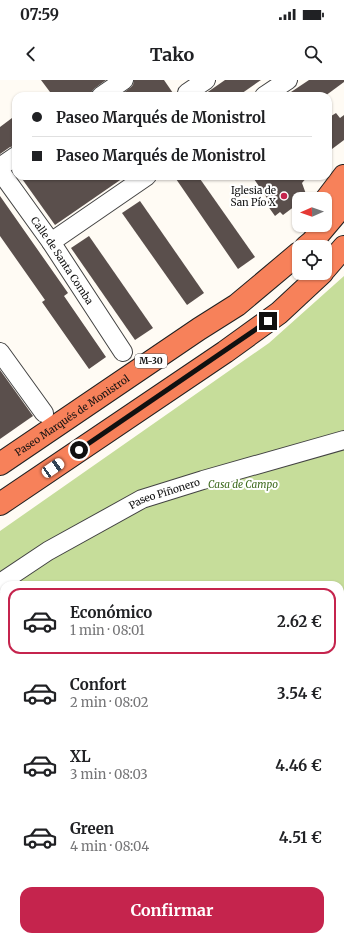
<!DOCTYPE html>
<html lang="es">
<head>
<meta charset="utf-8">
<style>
	body { margin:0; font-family:Merriweather,serif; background:#f2f2f2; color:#202124; height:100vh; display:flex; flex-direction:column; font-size:15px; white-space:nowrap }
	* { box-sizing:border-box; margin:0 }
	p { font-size:13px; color:#757577 }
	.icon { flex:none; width:22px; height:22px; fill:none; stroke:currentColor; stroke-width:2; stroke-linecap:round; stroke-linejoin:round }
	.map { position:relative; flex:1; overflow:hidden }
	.panel { position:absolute; left:0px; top:501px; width:344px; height:360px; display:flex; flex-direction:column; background:#fff; border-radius:12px 12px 0 0; box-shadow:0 1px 3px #0004 }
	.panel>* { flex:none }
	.guide { position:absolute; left:12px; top:12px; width:320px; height:88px; border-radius:12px; box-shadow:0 1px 3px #0004; display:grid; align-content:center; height:88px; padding:0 20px; background:#fff }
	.needle { width:26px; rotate:268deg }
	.controls { position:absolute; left:292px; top:112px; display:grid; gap:8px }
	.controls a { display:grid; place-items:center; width:40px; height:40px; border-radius:8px; background:#fff; box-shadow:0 1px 3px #0004; font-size:20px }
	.end { position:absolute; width:18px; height:18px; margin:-9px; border:5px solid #101010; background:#fff; box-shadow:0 0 0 2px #fff }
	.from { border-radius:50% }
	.car { position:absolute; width:12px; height:24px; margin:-12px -6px; border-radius:5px; box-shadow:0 0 3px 1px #0007; background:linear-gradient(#fff 24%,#345 0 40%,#fff 0 76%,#345 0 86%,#fff 0) }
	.guide b { display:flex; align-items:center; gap:14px; height:38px; font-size:15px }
	.guide b+b { border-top:1px solid #e0e0e0 }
	.guide i { width:10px; height:10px; background:#202124 }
	ul { padding:7px 0 0; list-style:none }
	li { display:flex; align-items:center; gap:12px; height:66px; margin:0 8px 6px; padding:0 12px; border:2px solid transparent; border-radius:12px }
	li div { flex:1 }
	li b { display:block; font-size:15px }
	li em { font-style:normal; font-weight:700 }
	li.active { border-color:#c5244d }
	li>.icon { width:36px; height:36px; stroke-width:1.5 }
	.action { display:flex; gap:8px; margin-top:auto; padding:8px 20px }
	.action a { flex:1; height:46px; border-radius:12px; background:#c5244d; color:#fff; font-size:16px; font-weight:700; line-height:46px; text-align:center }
	.status { display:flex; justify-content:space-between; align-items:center; height:28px; padding:0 20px; background:#fff; direction:ltr }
	.status svg { height:11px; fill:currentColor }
	header { display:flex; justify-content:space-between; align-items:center; height:52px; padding:0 20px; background:#fff; font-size:18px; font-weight:700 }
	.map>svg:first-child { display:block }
	.forest { fill:#c6dd9a; fill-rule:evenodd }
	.building { fill:#5a4f4c }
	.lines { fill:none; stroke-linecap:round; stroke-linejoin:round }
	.street-casing { stroke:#434343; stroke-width:20 }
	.highway-casing { stroke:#212121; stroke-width:24 }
	.street { stroke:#fff; stroke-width:18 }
	.highway { stroke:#f7815a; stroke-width:22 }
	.route { stroke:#101010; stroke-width:5 }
	.poi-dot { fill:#c5244d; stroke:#fff; stroke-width:1.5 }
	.labels { text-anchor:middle; stroke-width:4; stroke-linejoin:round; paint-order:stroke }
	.shield { fill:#fff; stroke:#585858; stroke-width:1 }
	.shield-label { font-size:9px; font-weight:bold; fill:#101010 }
	.poi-label { font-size:10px; fill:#101010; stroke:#fff; text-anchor:end }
	.street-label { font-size:10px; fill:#101010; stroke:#fff }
	.park-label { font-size:10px; font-style:italic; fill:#3e6b1e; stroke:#fff }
</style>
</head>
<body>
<div class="status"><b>07:59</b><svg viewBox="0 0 49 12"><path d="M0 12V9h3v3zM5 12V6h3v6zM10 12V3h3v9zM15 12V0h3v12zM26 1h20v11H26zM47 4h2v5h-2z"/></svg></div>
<header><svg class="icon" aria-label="back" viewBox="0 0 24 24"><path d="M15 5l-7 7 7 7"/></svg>Tako<svg class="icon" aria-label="search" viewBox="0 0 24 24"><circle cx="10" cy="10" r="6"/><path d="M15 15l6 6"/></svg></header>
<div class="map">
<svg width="344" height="861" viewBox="0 0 344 861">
	<rect width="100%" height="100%" fill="#fffbf4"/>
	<!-- forest -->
	<path class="forest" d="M344 196V861H0V451L269 263ZM4 505H340V857H4Z"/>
	<!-- building -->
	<g class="building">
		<polygon points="41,0 106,0 95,8 92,11 91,16 53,16"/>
		<polygon points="134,0 164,0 175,16 119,16 130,8 133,5"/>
		<polygon points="225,0 261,0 238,16 202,16"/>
		<polygon points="309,0 344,0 344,2 325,16 285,16"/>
		<polygon points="336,33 340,38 344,35 344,60 328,72 328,38"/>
		<polygon points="16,35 16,66 10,67 0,74 0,47"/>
		<polygon points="20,96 126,96 55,145"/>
		<polygon points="174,96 198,96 255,177 238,189"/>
		<polygon points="252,96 308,96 302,103 306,114 301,117 302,119 299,119 299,123 283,135 280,132 275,136 265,122 269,121"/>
		<polygon points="0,116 68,213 64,216 106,277 89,289 42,222 45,220 0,156"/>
		<polygon points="140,121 204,213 187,225 122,133"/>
		<polygon points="89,156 153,248 135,260 71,168"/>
		<polygon points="0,290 33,336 0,359"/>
	</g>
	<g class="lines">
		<!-- street casing -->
		<g class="street-casing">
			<g id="street">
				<polyline points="187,13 206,0"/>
				<polyline points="101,16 124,0"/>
				<polyline points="264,16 288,0"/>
				<polyline points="0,87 16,76"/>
				<path id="s1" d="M0 91 51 162 123 272"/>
				<polyline points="51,162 147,96"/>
				<polyline points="0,272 44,333"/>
				<path id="s2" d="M0 503 48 471 142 419 203 400 344 360"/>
			</g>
		</g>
		<!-- highway casing -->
		<g class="highway-casing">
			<g id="highway">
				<polyline points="325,121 344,96"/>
				<polyline points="306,167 312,162 344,124"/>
				<polyline points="325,189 344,167"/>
				<path id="s3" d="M0 384 199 249 237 225 299 173"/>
				<polyline points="0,424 225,272 279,233 322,193"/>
			</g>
		</g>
		<!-- street -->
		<use href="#street" class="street"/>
		<!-- highway -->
		<use href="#highway" class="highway"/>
	</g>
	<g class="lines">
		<!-- route -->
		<polyline class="route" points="79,370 268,241"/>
	</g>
	<!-- markers -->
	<circle class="poi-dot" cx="284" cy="116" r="4"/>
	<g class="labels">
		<!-- shield labels -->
		<rect class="shield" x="135" y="274" width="32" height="14" rx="3"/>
		<g class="shield-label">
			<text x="151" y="284">M-30</text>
		</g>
		<!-- poi labels -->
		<g class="poi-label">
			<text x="276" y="114">Iglesia de<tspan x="276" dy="12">San Pío X</tspan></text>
		</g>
		<!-- street labels -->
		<g class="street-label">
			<text dy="4" stroke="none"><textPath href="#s1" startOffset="109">Calle de Santa Comba</textPath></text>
			<text dy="4" stroke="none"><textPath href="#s3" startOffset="87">Paseo Marqués de Monistrol</textPath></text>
			<text dy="4" stroke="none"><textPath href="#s2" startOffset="188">Paseo Piñonero</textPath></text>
		</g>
		<!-- park labels -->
		<g class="park-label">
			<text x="243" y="408">Casa de Campo</text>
		</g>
	</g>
</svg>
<div class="controls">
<a><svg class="needle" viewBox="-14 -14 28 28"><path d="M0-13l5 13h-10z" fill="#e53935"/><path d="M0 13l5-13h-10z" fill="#757577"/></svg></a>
<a><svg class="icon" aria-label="locate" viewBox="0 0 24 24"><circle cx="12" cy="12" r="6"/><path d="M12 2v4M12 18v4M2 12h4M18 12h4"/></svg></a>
</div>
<i class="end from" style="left:79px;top:370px"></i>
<i class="end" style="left:268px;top:241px"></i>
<i class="car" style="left:53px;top:388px;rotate:56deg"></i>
<div class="guide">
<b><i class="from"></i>Paseo Marqués de Monistrol</b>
<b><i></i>Paseo Marqués de Monistrol</b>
</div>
<section class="panel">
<ul>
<li class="active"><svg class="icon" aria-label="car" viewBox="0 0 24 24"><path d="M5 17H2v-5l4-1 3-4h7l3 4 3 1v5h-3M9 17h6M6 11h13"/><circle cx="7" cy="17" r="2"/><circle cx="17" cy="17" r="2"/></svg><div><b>Económico</b><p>1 min · 08:01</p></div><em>2.62 €</em></li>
<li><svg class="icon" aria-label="car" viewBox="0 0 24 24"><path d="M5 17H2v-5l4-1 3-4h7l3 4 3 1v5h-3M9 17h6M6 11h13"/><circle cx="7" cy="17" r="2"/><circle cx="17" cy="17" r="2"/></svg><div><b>Confort</b><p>2 min · 08:02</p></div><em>3.54 €</em></li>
<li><svg class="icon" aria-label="car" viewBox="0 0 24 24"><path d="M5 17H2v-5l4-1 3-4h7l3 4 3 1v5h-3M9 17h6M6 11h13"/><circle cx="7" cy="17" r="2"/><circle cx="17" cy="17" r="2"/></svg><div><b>XL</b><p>3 min · 08:03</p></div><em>4.46 €</em></li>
<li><svg class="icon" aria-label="car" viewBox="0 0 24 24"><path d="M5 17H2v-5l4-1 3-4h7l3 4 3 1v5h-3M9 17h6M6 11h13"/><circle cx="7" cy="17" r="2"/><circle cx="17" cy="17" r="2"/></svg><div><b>Green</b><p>4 min · 08:04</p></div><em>4.51 €</em></li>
</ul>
<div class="action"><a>Confirmar</a></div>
</section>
</div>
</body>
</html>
